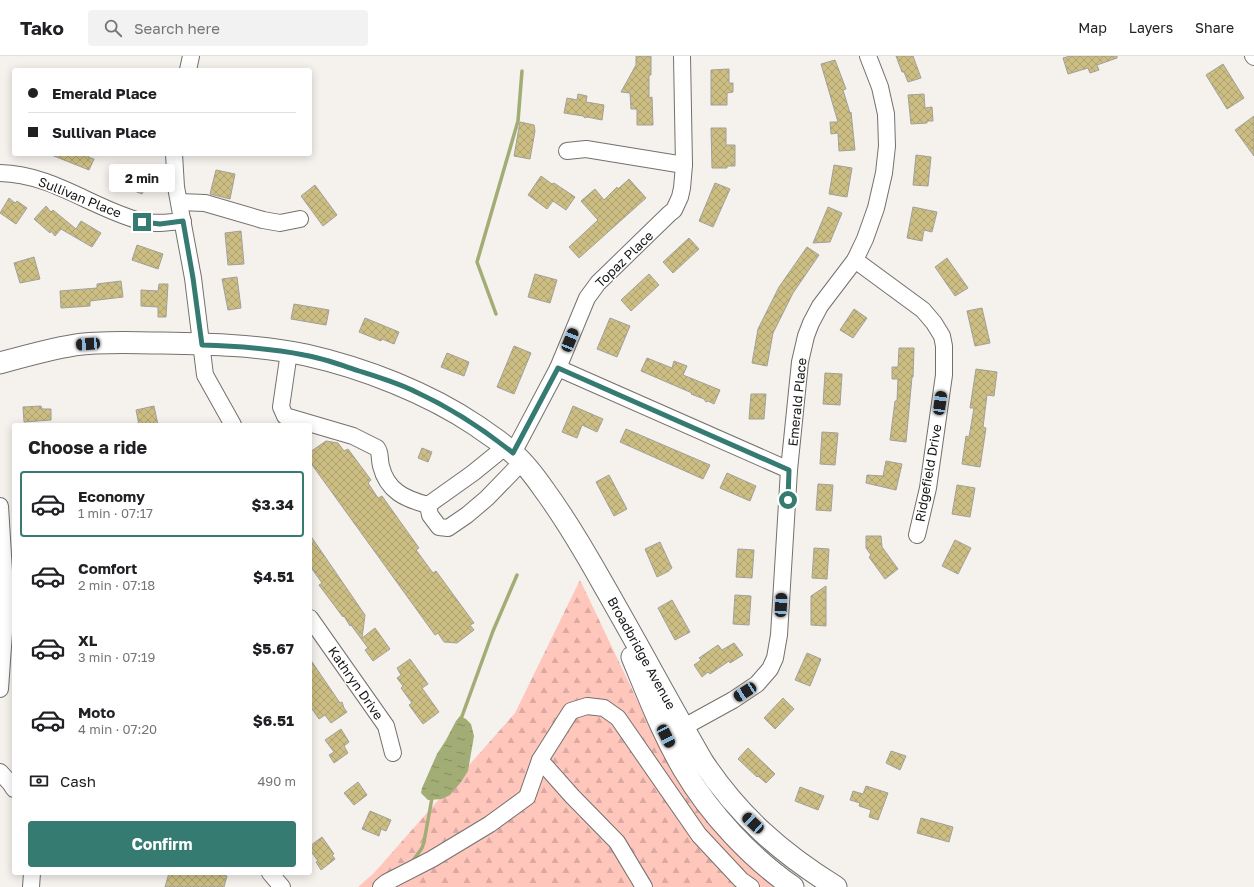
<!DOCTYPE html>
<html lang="en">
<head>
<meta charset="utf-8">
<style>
	body { margin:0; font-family:"Golos Text",sans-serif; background:#f2f2f2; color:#202124; height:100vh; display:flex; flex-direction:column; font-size:15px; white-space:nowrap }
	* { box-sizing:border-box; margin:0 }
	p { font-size:13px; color:#757577 }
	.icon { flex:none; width:22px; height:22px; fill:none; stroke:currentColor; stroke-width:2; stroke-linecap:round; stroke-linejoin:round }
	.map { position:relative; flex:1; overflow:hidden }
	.side { position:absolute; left:12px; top:367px; width:300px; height:452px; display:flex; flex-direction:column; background:#fff; border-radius:4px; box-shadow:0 2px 10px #0003 }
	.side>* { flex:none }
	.guide { position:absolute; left:12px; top:12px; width:300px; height:88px; border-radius:4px; box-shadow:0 2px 10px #0003; display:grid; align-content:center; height:88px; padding:0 16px; background:#fff }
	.end { position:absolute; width:18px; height:18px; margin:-9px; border:5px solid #357b72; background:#fff; box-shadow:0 0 0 2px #fff }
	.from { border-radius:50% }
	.bubble { position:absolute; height:28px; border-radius:4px; background:#fff; box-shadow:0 2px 10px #0003; font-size:13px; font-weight:700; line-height:28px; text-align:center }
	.car { position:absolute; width:12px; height:24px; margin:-12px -6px; border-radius:5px; box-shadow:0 0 3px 1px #0007; background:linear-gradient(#222 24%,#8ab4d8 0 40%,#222 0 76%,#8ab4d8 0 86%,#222 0) }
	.guide b { display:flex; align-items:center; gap:14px; height:38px; font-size:15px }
	.guide b+b { border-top:1px solid #e0e0e0 }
	.guide i { width:10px; height:10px; background:#202124 }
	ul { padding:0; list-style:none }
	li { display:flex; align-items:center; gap:12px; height:66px; margin:0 8px 6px; padding:0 8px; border:2px solid transparent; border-radius:4px }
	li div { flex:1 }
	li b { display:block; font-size:15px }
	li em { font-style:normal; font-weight:700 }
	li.selected { border-color:#357b72 }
	li>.icon { width:36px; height:36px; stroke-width:1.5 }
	h2 { padding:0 16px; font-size:18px; line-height:48px }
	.pay { display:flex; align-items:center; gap:10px; height:44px; padding:0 16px; font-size:15px }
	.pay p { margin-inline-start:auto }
	.primary-button { display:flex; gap:8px; margin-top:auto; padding:8px 16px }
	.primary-button a { flex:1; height:46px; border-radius:4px; background:#357b72; color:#fff; font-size:16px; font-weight:700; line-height:46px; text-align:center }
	header { display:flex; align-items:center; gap:24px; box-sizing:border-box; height:56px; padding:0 20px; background:#fff; border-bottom:1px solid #e0e0e0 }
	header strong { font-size:19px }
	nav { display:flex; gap:22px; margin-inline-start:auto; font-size:14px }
	.search { width:280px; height:36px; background:#f2f2f2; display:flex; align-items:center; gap:10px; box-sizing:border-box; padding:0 14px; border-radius:4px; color:#757577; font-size:15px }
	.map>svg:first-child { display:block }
	.forest { fill:url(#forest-firs) }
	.water { fill:url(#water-ripples) }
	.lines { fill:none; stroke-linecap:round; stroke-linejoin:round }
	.stream { stroke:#a1ad74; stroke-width:3.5 }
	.building { fill:url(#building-cross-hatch); stroke:#a1a09b }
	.minor-casing { stroke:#74716d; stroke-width:18 }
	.major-casing { stroke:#74716d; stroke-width:23 }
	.minor { stroke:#fff; stroke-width:16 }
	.major { stroke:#fff; stroke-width:21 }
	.route { stroke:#357b72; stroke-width:5 }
	.labels { text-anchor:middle; stroke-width:3; stroke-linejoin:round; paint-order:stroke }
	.street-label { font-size:13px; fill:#151413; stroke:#fff }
</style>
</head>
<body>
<header>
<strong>Tako</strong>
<div class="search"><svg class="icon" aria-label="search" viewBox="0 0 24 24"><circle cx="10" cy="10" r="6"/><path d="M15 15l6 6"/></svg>Search here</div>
<nav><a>Map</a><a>Layers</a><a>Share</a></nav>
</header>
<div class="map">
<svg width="1254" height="831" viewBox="0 0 1254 831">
	<defs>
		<pattern id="forest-firs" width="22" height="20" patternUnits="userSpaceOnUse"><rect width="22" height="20" fill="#ffc6bc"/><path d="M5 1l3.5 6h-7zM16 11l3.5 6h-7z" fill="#daa9a1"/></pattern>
		<pattern id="water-ripples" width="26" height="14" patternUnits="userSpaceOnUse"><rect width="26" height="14" fill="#a1ad74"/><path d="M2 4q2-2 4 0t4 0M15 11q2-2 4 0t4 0" fill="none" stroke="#828c5e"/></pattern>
		<pattern id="building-cross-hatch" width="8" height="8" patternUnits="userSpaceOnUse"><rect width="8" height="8" fill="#ccbe83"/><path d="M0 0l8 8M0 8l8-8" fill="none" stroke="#aea270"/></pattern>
	</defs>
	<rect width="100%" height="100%" fill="#f5f1ed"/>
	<!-- forest -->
	<polygon class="forest" points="580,524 670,713 708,766 780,831 358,831 374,817 515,657"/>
	<!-- water -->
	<polygon class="water" points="460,660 466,663 471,668 474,680 468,715 461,726 450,739 442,743 428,744 421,737 422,732 437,698 446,684 456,665"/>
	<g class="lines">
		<!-- stream -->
		<g class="stream">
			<polyline points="496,258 477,206 518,65 522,15"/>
			<polyline points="461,663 493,575 517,519"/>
			<polyline points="412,806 422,792 424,786 432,742"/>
		</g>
	</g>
	<!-- building -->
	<g class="building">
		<polygon points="636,0 651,0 651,19 649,19 649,42 652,41 653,69 637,69 637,53 631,53 630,37 621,36 636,9"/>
		<polygon points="896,0 913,0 921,22 908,26 904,16 902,16"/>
		<polygon points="1070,0 1117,0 1117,2 1097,9 1099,14 1090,17 1088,12 1068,18 1063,2"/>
		<polygon points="835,4 846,33 843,34 850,57 851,56 855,94 839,95 838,77 831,78 830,66 838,66 821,8"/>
		<polygon points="1223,8 1244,42 1227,53 1206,19"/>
		<polygon points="729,13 729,27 733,27 733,36 727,37 727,49 711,49 711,14"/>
		<polygon points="578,38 587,40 586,46 604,49 602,64 587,61 585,62 583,60 564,57 567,42 577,44"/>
		<polygon points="924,38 925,52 932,51 933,65 927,65 927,67 911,68 908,39"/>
		<polygon points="1254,60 1254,100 1235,74"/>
		<polygon points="520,66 534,69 535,75 530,103 514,100"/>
		<polygon points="711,72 726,72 726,89 735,89 735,110 727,110 727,112 712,112"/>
		<polygon points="49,98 90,98 88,101 94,103 89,114"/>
		<polygon points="916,99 931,101 928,130 913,129"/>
		<polygon points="834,109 852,112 847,141 829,138"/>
		<polygon points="216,114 235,118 230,143 210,138"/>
		<polygon points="125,115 148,124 142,138 119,129"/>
		<polygon points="541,120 552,128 554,127 575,141 566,154 553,145 547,153 528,139"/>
		<polygon points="629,123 646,142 579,202 569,191 598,164 581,145 595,133 604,144 617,131 618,133"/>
		<polygon points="715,127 730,133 713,171 699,165"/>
		<polygon points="315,129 337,159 323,170 301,140"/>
		<polygon points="9,142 15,147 17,145 27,152 16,168 0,157"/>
		<polygon points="46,150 51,156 53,154 76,173 81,165 101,177 92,191 61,173 55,180 51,175 50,177 34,163"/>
		<polygon points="828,151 842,157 830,186 813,187"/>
		<polygon points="913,151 937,156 932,176 924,174 922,185 907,182"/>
		<polygon points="241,175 244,208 228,209 225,177"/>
		<polygon points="689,182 699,193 673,217 663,206"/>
		<polygon points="137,189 163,198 158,213 132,204"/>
		<polygon points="807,191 819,199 793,237 773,277 767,310 752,307 758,273 779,231"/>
		<polygon points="34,201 40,223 20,227 14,207"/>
		<polygon points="947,202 968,232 955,240 935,211"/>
		<polygon points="535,218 557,224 550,247 528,241"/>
		<polygon points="649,218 659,229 631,255 621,244"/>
		<polygon points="237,221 241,252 228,254 222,223"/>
		<polygon points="121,225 123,241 90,245 90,250 61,252 60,235 97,232 97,228"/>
		<polygon points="159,228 168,228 166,261 158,261 158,251 141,250 141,234 158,235"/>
		<polygon points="294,248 329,254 326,269 291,263"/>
		<polygon points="982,252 990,287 975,290 967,255"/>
		<polygon points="854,253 867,262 853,282 840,274"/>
		<polygon points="365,262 399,276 394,288 382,283 381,285 359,276"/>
		<polygon points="610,262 630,270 617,301 597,293"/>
		<polygon points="514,290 531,297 514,338 497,331"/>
		<polygon points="899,292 914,292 913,321 912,321 906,386 890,384 895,345 897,345 898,323 892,323 892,311 898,311"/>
		<polygon points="447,297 469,306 464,320 441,311"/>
		<polygon points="647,302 672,312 674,305 687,310 683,319 720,334 714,348 708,345 706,346 704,343 691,338 692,337 641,315"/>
		<polygon points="976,313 997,316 994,340 987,339 983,371 986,372 980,411 962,408 966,380 969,381 974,352 970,352"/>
		<polygon points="825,317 842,318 840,349 823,348"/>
		<polygon points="751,338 766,338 764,363 749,363"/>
		<polygon points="41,350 42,353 51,353 51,364 24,366 23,351"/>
		<polygon points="154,350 158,369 139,369 136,354"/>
		<polygon points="573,350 603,363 597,376 582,369 577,382 562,376"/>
		<polygon points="626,373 710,409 703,423 620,386"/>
		<polygon points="822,376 838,377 835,409 820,408"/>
		<polygon points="326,385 338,387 344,395 348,393 371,424 368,427 378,442 382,440 419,492 416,494 433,517 436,515 474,567 470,569 474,574 457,587 444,586 438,577 435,579 310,406 310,396"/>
		<polygon points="422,392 432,396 428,406 418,402"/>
		<polygon points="886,405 902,408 896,434 866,427 867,419 883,420"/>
		<polygon points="727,417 756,430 750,445 720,432"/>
		<polygon points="609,419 627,453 614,460 596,426"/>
		<polygon points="818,428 833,429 831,455 816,454"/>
		<polygon points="957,429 975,432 970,461 952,458"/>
		<polygon points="310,479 365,559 362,582 375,572 390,593 373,605 365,594 368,592 351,569 350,570 344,560 343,561 319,529 322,527 310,510"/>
		<polygon points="866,480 881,480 882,491 898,513 885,523 869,501 871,499 866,492"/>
		<polygon points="955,484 971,492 958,518 942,510"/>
		<polygon points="660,486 672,512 669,514 669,515 657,521 645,493"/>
		<polygon points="814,492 829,493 827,523 812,522"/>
		<polygon points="738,493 754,494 752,522 736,521"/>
		<polygon points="826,530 826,570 811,569 811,540"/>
		<polygon points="735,539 751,540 749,569 733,568"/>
		<polygon points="672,544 690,576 675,584 658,552"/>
		<polygon points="734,587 743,599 730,607 729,605 710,618 708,616 702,621 694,609 701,604 699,602 718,589 722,594"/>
		<polygon points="807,597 821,603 810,630 795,624"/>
		<polygon points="310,603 340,647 342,646 344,652 347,656 331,667 325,659 319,663 310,650"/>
		<polygon points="410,603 428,628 422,632 439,656 423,668 409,649 412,647 401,632 403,630 397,622 401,619 397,612"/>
		<polygon points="783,642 794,653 775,673 764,662"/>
		<polygon points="341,673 349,686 344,690 348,697 334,707 329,699 334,696 325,684"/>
		<polygon points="748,692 775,718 766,727 758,720 757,721 738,703"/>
		<polygon points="891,695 906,700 900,714 886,707"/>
		<polygon points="358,726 367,739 354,749 344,737"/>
		<polygon points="866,730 888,737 878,764 869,761 871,754 859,750 860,747 850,744 853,735 863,738"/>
		<polygon points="800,731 824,740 818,754 795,745"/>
		<polygon points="370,755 391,764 386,775 381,773 379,780 362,773"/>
		<polygon points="921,762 953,771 949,786 917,777"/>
		<polygon points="322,781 334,798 332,799 335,803 321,814 316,806 318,805 310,794 310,790"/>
		<polygon points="169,817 215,817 227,820 224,831 165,831"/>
	</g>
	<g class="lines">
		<!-- minor casing -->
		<g class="minor-casing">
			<g id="minor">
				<polyline points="1253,0 1254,1"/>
				<polyline points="188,14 191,0"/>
				<polyline points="567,95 586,93 684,109"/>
				<polyline points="174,98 176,131 193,222 205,319 233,369"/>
				<path d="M0 117C52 118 92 152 140 165 154 169 169 166 183 165"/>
				<polyline points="179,146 205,147 263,164 280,167 300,163"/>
				<polyline points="855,204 923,254 934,267 942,280 944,290 944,319 928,432 917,479"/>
				<path d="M289 296 281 351 285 360 353 380 377 392C381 397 379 403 381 410 387 435 405 443 428 449"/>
				<polyline points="558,312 789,414"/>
				<polyline points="505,391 473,417 428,449 430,459 439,471 448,472 467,459 487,442 522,406"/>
				<polyline points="513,397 558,312 587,242 598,227 669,158 674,154 680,141 682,132 684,109 682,0"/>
				<polyline points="0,450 6,548 0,633"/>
				<polyline points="310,562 386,670 393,697"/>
				<polyline points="673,677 733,644 757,628 770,613 775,602 779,579 789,414 800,306 806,280 811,267 820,250 855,204 865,183 876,152 884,117 887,90 886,58 880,31 868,0"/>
				<polyline points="540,704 572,740 617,786 644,831"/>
				<polyline points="0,716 10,727 14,733"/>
				<polyline points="270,817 282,831"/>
				<polyline points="31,831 32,817"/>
				<polyline points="381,831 387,826 432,803 490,768 527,741 540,704 571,655 587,650 604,652 618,662 699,779 741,824 751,831"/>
			</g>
		</g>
		<!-- major casing -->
		<g class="major-casing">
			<g id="major">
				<path d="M0 307C25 300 50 293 75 289 103 285 133 287 161 287 209 288 259 289 306 299 364 312 428 337 477 370 489 379 503 387 513 397 526 408 536 422 545 435 567 465 585 496 603 528 637 587 669 647 703 706 739 760 781 797 836 831"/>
				<path d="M632 601C648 639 663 679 684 714 710 758 751 802 793 831"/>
			</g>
		</g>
		<!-- minor -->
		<use href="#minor" class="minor"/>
		<!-- major -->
		<use href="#major" class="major"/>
	</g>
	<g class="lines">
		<!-- route -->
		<path class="route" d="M142 166 160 168 183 165 193 222 202 289C236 290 270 292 304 299 323 302 341 309 359 315 378 321 398 327 416 336 451 352 483 373 513 397L558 312 789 414 788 444"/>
	</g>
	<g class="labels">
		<!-- street labels -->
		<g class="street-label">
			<text transform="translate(80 141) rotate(22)" y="5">Sullivan Place</text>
			<text transform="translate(624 203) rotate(-44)" y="5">Topaz Place</text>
			<text transform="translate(797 346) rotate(-84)" y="5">Emerald Place</text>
			<text transform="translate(928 417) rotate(-80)" y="5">Ridgefield Drive</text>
			<text transform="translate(642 597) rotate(61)" y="5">Broadbridge Avenue</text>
			<text transform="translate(356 627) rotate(55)" y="5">Kathryn Drive</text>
		</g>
	</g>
</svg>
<i class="end from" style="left:788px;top:444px"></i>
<i class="end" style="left:142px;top:166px"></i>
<div class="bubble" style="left:109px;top:108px;width:66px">2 min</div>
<i class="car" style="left:570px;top:284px;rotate:22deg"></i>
<i class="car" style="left:88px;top:288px;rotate:266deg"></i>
<i class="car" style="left:940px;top:347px;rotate:8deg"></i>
<i class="car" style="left:781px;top:549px;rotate:3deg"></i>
<i class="car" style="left:745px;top:636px;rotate:237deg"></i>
<i class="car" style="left:666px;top:680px;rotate:153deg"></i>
<i class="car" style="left:753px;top:767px;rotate:313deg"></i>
<div class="guide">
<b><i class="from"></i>Emerald Place</b>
<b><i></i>Sullivan Place</b>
</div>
<section class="side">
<h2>Choose a ride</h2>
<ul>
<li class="selected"><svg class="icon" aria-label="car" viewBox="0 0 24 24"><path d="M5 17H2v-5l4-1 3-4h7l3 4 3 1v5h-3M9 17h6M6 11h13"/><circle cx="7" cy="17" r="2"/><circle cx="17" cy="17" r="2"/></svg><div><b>Economy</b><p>1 min · 07:17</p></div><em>$3.34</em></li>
<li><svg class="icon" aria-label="car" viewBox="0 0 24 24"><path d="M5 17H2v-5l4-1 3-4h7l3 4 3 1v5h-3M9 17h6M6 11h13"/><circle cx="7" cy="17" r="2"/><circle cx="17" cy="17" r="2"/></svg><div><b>Comfort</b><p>2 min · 07:18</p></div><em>$4.51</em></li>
<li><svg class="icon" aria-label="car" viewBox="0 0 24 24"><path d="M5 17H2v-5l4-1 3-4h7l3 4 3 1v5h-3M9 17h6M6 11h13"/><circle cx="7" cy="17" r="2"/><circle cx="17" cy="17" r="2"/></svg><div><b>XL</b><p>3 min · 07:19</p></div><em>$5.67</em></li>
<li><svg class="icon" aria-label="car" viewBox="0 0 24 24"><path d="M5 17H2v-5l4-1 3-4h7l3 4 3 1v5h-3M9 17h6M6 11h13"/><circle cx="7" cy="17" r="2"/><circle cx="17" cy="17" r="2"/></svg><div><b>Moto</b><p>4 min · 07:20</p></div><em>$6.51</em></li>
</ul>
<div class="pay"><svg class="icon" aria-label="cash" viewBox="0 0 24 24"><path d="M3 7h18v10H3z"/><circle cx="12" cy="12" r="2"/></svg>Cash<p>490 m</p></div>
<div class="primary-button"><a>Confirm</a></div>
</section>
</div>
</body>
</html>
